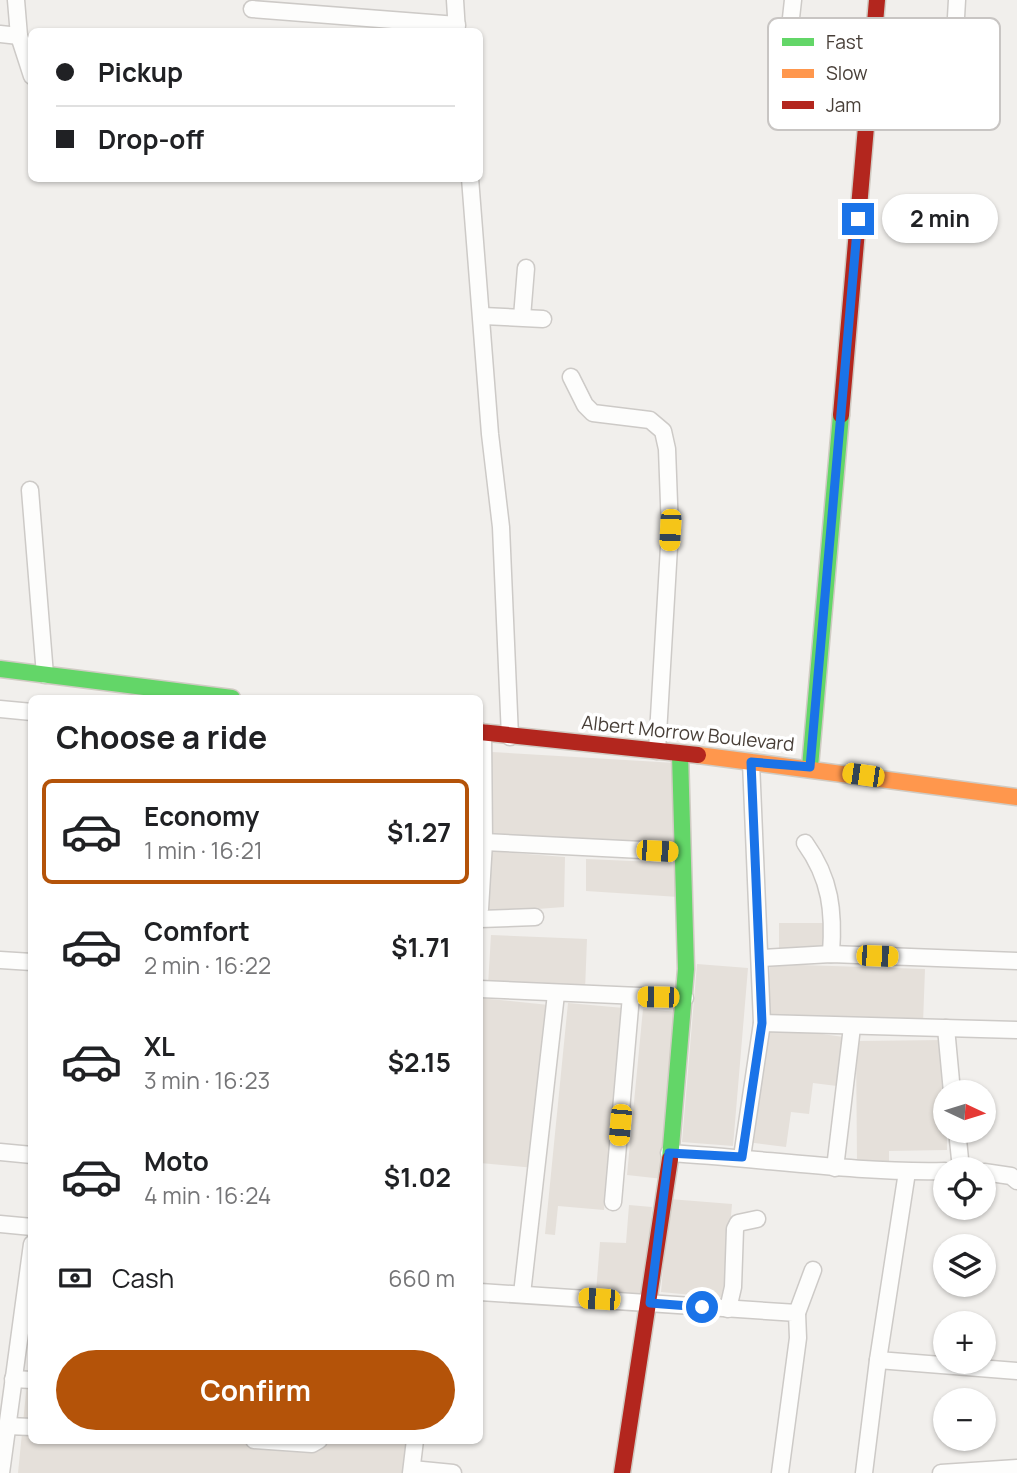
<!DOCTYPE html>
<html lang="en">
<head>
<meta charset="utf-8">
<style>
	body { margin:0; font-family:Manrope,sans-serif; background:#f2f2f2; color:#202124; height:100vh; display:flex; flex-direction:column; font-size:26px; white-space:nowrap }
	* { box-sizing:border-box; margin:0 }
	p { font-size:23px; color:#757577 }
	.icon { flex:none; width:38px; height:38px; fill:none; stroke:currentColor; stroke-width:2; stroke-linecap:round; stroke-linejoin:round }
	.map { position:relative; flex:1; overflow:hidden }
	.sheet { position:absolute; left:28px; top:695px; width:455px; height:749px; display:flex; flex-direction:column; background:#fff; border-radius:10px; box-shadow:0 2px 5px #0004 }
	.sheet>* { flex:none }
	.guide { position:absolute; left:28px; top:28px; width:455px; height:154px; border-radius:10px; box-shadow:0 2px 5px #0004; display:grid; align-content:center; height:154px; padding:0 28px; background:#fff }
	.needle { width:46px; rotate:94deg }
	.buttons { position:absolute; left:933px; top:1080px; display:grid; gap:14px }
	.buttons a { display:grid; place-items:center; width:63px; height:63px; border-radius:50%; background:#fff; box-shadow:0 2px 5px #0004; font-size:35px }
	.end { position:absolute; width:32px; height:32px; margin:-16px; border:9px solid #1a73e8; background:#fff; box-shadow:0 0 0 4px #fff }
	.from { border-radius:50% }
	.bubble { position:absolute; height:49px; border-radius:24px; background:#fff; box-shadow:0 2px 5px #0004; font-size:23px; font-weight:700; line-height:49px; text-align:center }
	.car { position:absolute; width:21px; height:42px; margin:-21px -10px; border-radius:9px; box-shadow:0 0 5px 2px #0007; background:linear-gradient(#f5c518 24%,#345 0 40%,#f5c518 0 76%,#345 0 86%,#f5c518 0) }
	.guide b { display:flex; align-items:center; gap:24px; height:66px; font-size:26px }
	.guide b+b { border-top:2px solid #e0e0e0 }
	.guide i { width:18px; height:18px; background:#202124 }
	ul { padding:0; list-style:none }
	li { display:flex; align-items:center; gap:21px; height:105px; margin:0 14px 10px; padding:0 14px; border:4px solid transparent; border-radius:10px }
	li div { flex:1 }
	li b { display:block; font-size:26px }
	li em { font-style:normal; font-weight:700 }
	li.current { border-color:#b45309 }
	li>.icon { width:63px; height:63px; stroke-width:1.5 }
	h2 { padding:0 28px; font-size:32px; line-height:84px }
	.pay { display:flex; align-items:center; gap:18px; height:77px; padding:0 28px; font-size:26px }
	.pay p { margin-inline-start:auto }
	.primary-button { display:flex; gap:14px; margin-top:auto; padding:14px 28px }
	.primary-button a { flex:1; height:80px; border-radius:42px; background:#b45309; color:#fff; font-size:28px; font-weight:700; line-height:80px; text-align:center }
	.map>svg:first-child { display:block }
	.residential { fill:#e5e0da }
	.lines { fill:none; stroke-linecap:round; stroke-linejoin:round }
	.street-casing { stroke:#cdcac7; stroke-width:19 }
	.fast-casing { stroke:#d0cbc3; stroke-width:19 }
	.slow-casing { stroke:#d0cbc3; stroke-width:19 }
	.jam-casing { stroke:#d0cbc3; stroke-width:19 }
	.street { stroke:#fdfdfc; stroke-width:16 }
	.fast { stroke:#63d668; stroke-width:16 }
	.slow { stroke:#ff974d; stroke-width:16 }
	.jam { stroke:#b3261e; stroke-width:16 }
	.route { stroke:#1a73e8; stroke-width:9 }
	.labels { text-anchor:middle; stroke-width:7; stroke-linejoin:round; paint-order:stroke }
	.street-label { font-size:19px; fill:#483f38; stroke:#fff }
	.key { fill:#fff; stroke:#c8c5c3; stroke-width:2 }
	.key-label { font-size:19px; fill:#483f38 }
</style>
</head>
<body>
<div class="map">
<svg width="1017" height="1473" viewBox="0 0 1017 1473">
	<rect width="100%" height="100%" fill="#f1efec"/>
	<!-- residential -->
	<g class="residential">
		<polygon points="492,752 676,763 679,847 491,839"/>
		<polygon points="490,851 565,857 564,907 487,913"/>
		<polygon points="586,859 678,863 679,897 586,891"/>
		<polygon points="779,923 824,923 823,949 779,949"/>
		<polygon points="491,935 587,939 585,990 488,985"/>
		<polygon points="697,964 748,968 733,1146 682,1142"/>
		<polygon points="770,964 925,969 923,1023 768,1018"/>
		<polygon points="480,998 549,1005 535,1168 480,1163"/>
		<polygon points="568,1003 624,1008 604,1210 558,1206 555,1235 545,1234"/>
		<polygon points="643,1009 679,1012 663,1179 627,1175"/>
		<polygon points="763,1026 844,1037 837,1086 813,1083 809,1114 791,1112 786,1147 747,1142"/>
		<polygon points="946,1040 947,1150 889,1151 889,1163 857,1163 856,1041"/>
		<polygon points="669,1199 732,1204 724,1298 661,1292"/>
		<polygon points="629,1205 652,1207 646,1296 596,1292 600,1242 626,1243"/>
		<polygon points="27,1383 31,1383 32,1440 408,1440 404,1473 18,1473"/>
	</g>
	<g class="lines">
		<!-- street casing -->
		<g class="street-casing">
			<g id="street">
				<polyline points="455,0 457,32"/>
				<polyline points="252,9 457,25"/>
				<polyline points="0,34 19,36 16,0"/>
				<polyline points="19,36 32,76"/>
				<polyline points="788,45 793,0"/>
				<polyline points="952,86 957,0"/>
				<polyline points="470,178 490,434 501,527 510,737"/>
				<polyline points="483,316 543,319"/>
				<polyline points="522,317 526,268"/>
				<polyline points="571,377 585,405 593,413 650,420 663,431 667,449 670,530 657,751"/>
				<polyline points="30,490 45,675"/>
				<polyline points="0,709 32,712"/>
				<polyline points="484,842 682,852"/>
				<path d="M805 843C831 879 834 912 831 954"/>
				<polyline points="480,909 484,842 483,732"/>
				<polyline points="480,919 535,917"/>
				<polyline points="761,958 831,954 1017,961"/>
				<polyline points="0,960 32,962"/>
				<polyline points="480,989 685,998"/>
				<polyline points="762,1023 1017,1030"/>
				<polyline points="946,1028 952,1092"/>
				<polyline points="957,1130 961,1169"/>
				<polyline points="0,1152 32,1155"/>
				<path d="M669 1153C761 1158 853 1173 945 1171"/>
				<polyline points="742,1157 762,1023 751,762"/>
				<polyline points="835,1168 852,1027"/>
				<polyline points="907,1172 878,1360 1017,1371"/>
				<polyline points="984,1172 1011,1176 1017,1181"/>
				<polyline points="613,1202 631,996"/>
				<polyline points="0,1224 32,1227"/>
				<polyline points="480,1292 797,1313 798,1338 780,1473"/>
				<polyline points="522,1294 556,994"/>
				<polyline points="728,1309 733,1287 735,1229 738,1223 757,1219"/>
				<polyline points="797,1313 813,1270"/>
				<polyline points="13,1379 32,1380"/>
				<polyline points="7,1426 32,1427"/>
				<polyline points="254,1440 312,1444 319,1440"/>
				<polyline points="412,1469 453,1473"/>
				<polyline points="1,1473 32,1244"/>
				<polyline points="411,1473 415,1440"/>
				<polyline points="864,1473 878,1360"/>
				<polyline points="941,1473 1017,1468"/>
			</g>
		</g>
		<!-- fast casing -->
		<g class="fast-casing">
			<g id="fast">
				<polyline points="0,669 232,698"/>
				<polyline points="810,767 841,415"/>
				<polyline points="670,1159 686,969 680,754"/>
			</g>
		</g>
		<!-- slow casing -->
		<g class="slow-casing">
			<polyline id="slow" points="698,755 1017,797"/>
		</g>
		<!-- jam casing -->
		<g class="jam-casing">
			<g id="jam">
				<polyline points="841,415 877,0"/>
				<polyline points="480,732 698,755"/>
				<polyline points="622,1473 670,1159"/>
			</g>
		</g>
		<!-- street -->
		<use href="#street" class="street"/>
		<!-- fast -->
		<use href="#fast" class="fast"/>
		<!-- slow -->
		<use href="#slow" class="slow"/>
		<!-- jam -->
		<use href="#jam" class="jam"/>
	</g>
	<g class="lines">
		<!-- route -->
		<polyline class="route" points="702,1307 650,1303 669,1153 742,1157 762,1023 751,762 810,767 858,219"/>
	</g>
	<g class="labels">
		<!-- street labels -->
		<g class="street-label">
			<text transform="translate(688 733) rotate(6)" y="7">Albert Morrow Boulevard</text>
		</g>
	</g>
	<!-- legend -->
	<rect x="768" y="18" width="232" height="112" rx="10" class="key"/>
	<rect x="782" y="38" width="32" height="8" fill="#63d668"/>
	<rect x="782" y="69" width="32" height="9" fill="#ff974d"/>
	<rect x="782" y="101" width="32" height="8" fill="#b3261e"/>
	<g class="key-label">
		<text x="826" y="49">Fast</text>
		<text x="826" y="80">Slow</text>
		<text x="826" y="112">Jam</text>
	</g>
</svg>
<div class="buttons">
<a><svg class="needle" viewBox="-14 -14 28 28"><path d="M0-13l5 13h-10z" fill="#e53935"/><path d="M0 13l5-13h-10z" fill="#757577"/></svg></a>
<a><svg class="icon" aria-label="locate" viewBox="0 0 24 24"><circle cx="12" cy="12" r="6"/><path d="M12 2v4M12 18v4M2 12h4M18 12h4"/></svg></a>
<a><svg class="icon" aria-label="layers" viewBox="0 0 24 24"><path d="M12 4l9 5-9 5-9-5zM3 14l9 5 9-5"/></svg></a>
<a>+</a>
<a>−</a>
</div>
<i class="end from" style="left:702px;top:1307px"></i>
<i class="end" style="left:858px;top:219px"></i>
<div class="bubble" style="left:882px;top:194px;width:116px">2 min</div>
<i class="car" style="left:670px;top:530px;rotate:183deg"></i>
<i class="car" style="left:863px;top:775px;rotate:278deg"></i>
<i class="car" style="left:657px;top:851px;rotate:93deg"></i>
<i class="car" style="left:877px;top:956px;rotate:92deg"></i>
<i class="car" style="left:658px;top:997px;rotate:271deg"></i>
<i class="car" style="left:620px;top:1125px;rotate:185deg"></i>
<i class="car" style="left:599px;top:1299px;rotate:274deg"></i>
<div class="guide">
<b><i class="from"></i>Pickup</b>
<b><i></i>Drop-off</b>
</div>
<section class="sheet">
<h2>Choose a ride</h2>
<ul>
<li class="current"><svg class="icon" aria-label="car" viewBox="0 0 24 24"><path d="M5 17H2v-5l4-1 3-4h7l3 4 3 1v5h-3M9 17h6M6 11h13"/><circle cx="7" cy="17" r="2"/><circle cx="17" cy="17" r="2"/></svg><div><b>Economy</b><p>1 min · 16:21</p></div><em>$1.27</em></li>
<li><svg class="icon" aria-label="car" viewBox="0 0 24 24"><path d="M5 17H2v-5l4-1 3-4h7l3 4 3 1v5h-3M9 17h6M6 11h13"/><circle cx="7" cy="17" r="2"/><circle cx="17" cy="17" r="2"/></svg><div><b>Comfort</b><p>2 min · 16:22</p></div><em>$1.71</em></li>
<li><svg class="icon" aria-label="car" viewBox="0 0 24 24"><path d="M5 17H2v-5l4-1 3-4h7l3 4 3 1v5h-3M9 17h6M6 11h13"/><circle cx="7" cy="17" r="2"/><circle cx="17" cy="17" r="2"/></svg><div><b>XL</b><p>3 min · 16:23</p></div><em>$2.15</em></li>
<li><svg class="icon" aria-label="car" viewBox="0 0 24 24"><path d="M5 17H2v-5l4-1 3-4h7l3 4 3 1v5h-3M9 17h6M6 11h13"/><circle cx="7" cy="17" r="2"/><circle cx="17" cy="17" r="2"/></svg><div><b>Moto</b><p>4 min · 16:24</p></div><em>$1.02</em></li>
</ul>
<div class="pay"><svg class="icon" aria-label="cash" viewBox="0 0 24 24"><path d="M3 7h18v10H3z"/><circle cx="12" cy="12" r="2"/></svg>Cash<p>660 m</p></div>
<div class="primary-button"><a>Confirm</a></div>
</section>
</div>
</body>
</html>
